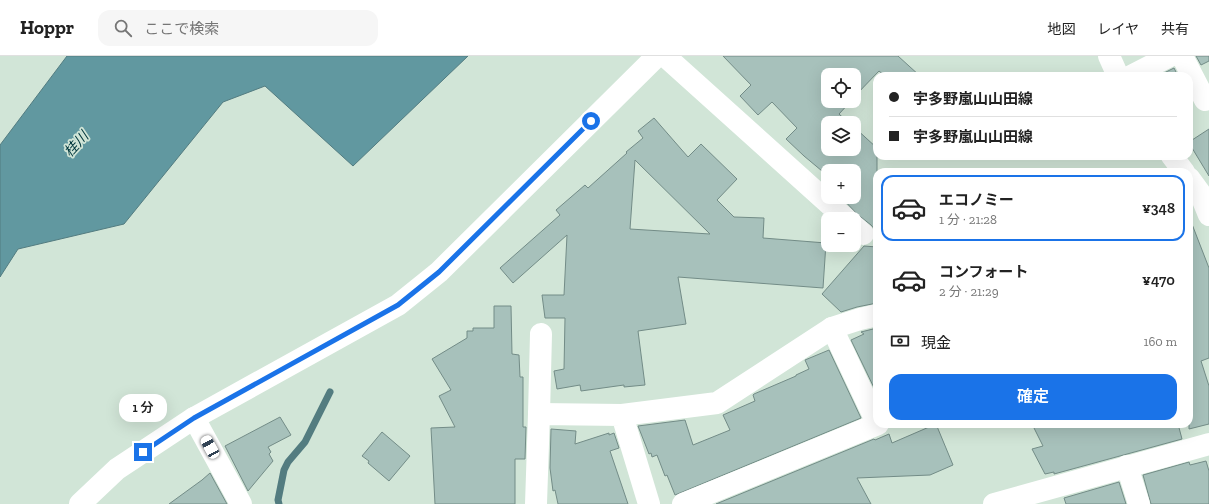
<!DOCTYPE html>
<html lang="ja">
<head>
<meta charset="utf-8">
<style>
	body { margin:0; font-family:"Zilla Slab","Noto Sans JP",serif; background:#f6f6f6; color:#222; height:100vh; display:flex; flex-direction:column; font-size:15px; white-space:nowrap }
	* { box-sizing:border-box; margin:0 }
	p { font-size:13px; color:#767676 }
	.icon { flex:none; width:22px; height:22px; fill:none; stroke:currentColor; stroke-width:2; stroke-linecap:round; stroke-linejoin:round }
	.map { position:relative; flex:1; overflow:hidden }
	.details { position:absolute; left:873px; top:112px; width:320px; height:260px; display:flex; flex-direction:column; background:#fff; border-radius:12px; box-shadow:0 4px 16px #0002 }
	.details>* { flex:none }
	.guide { position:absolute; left:873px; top:16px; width:320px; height:88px; border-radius:12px; box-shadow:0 4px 16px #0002; display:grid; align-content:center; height:88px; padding:0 16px; background:#fff }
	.controls { position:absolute; left:821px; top:12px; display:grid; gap:8px }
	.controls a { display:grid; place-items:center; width:40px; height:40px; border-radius:8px; background:#fff; box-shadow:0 4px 16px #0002; font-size:20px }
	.end { position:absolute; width:18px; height:18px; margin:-9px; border:5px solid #1a73e8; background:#fff; box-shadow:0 0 0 2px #fff }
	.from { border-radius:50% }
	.bubble { position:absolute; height:28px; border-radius:12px; background:#fff; box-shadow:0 4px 16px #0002; font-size:13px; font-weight:600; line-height:28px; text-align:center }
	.car { position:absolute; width:12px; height:24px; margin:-12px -6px; border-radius:5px; box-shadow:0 0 3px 1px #0007; background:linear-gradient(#fff 24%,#345 0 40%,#fff 0 76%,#345 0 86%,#fff 0) }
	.guide b { display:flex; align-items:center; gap:14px; height:38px; font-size:15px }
	.guide b+b { border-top:1px solid #e0e0e0 }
	.guide i { width:10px; height:10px; background:#222 }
	ul { padding:7px 0 0; list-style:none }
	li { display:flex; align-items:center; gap:12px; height:66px; margin:0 8px 6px; padding:0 8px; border:2px solid transparent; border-radius:12px }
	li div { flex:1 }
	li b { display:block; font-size:15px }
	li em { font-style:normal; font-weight:600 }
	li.current { border-color:#1a73e8 }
	li>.icon { width:36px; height:36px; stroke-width:1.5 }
	.pay { display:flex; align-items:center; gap:10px; height:44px; padding:0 16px; font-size:15px }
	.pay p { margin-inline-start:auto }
	.action { display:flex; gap:8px; margin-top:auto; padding:8px 16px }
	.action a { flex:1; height:46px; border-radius:12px; background:#1a73e8; color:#fff; font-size:16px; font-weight:600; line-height:46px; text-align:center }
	header { display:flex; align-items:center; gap:24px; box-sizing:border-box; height:56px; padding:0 20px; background:#fff; border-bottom:1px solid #e0e0e0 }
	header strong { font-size:19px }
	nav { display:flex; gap:22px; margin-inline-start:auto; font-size:14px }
	.search { width:280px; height:36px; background:#f6f6f6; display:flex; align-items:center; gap:10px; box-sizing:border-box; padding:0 14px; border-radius:12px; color:#767676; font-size:15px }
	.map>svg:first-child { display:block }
	.water { fill:#6198a0; stroke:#537c80 }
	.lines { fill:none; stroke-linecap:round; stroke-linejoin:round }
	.stream { stroke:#537c80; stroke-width:7 }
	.building { fill:#a7c1bb; stroke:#738c87; fill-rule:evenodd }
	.minor { stroke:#fff; stroke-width:22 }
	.major { stroke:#fff; stroke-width:22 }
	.route { stroke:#1a73e8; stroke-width:5 }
	.labels { text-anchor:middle; stroke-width:3.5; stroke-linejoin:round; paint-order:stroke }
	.water-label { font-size:14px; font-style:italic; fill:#00373d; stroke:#d1e5d7 }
</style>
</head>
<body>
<header>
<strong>Hoppr</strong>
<div class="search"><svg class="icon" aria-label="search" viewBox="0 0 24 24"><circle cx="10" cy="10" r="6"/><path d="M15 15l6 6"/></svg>ここで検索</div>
<nav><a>地図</a><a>レイヤ</a><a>共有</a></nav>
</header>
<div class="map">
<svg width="1209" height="448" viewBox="0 0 1209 448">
	<rect width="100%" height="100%" fill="#d1e5d7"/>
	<!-- water -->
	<polygon class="water" points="67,0 468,0 353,110 265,30 223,46 124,168 18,193 0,221 0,89"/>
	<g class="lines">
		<!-- stream -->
		<polyline class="stream" points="279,448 278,444 284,414 288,406 305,386 330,336"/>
	</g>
	<!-- building -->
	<g class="building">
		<polygon points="723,0 898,0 920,20 885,20 879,15 854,41 854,19 828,19 828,45 851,45 839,58 849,67 828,67 828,93 854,93 854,71 877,92 877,176 871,169 857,158 841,141 854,141 854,115 828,115 828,120 804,100 786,83 797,72 772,46 758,59 740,40 751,29"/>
		<polygon points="1196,0 1209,0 1209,5 1201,9"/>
		<polygon points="1174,12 1178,20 1158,20"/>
		<path d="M654 62 688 101 701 88 737 123 717 144 734 161 764 162 763 182 826 187 823 232 678 221 686 268 638 275 645 329 624 331V329L581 335 580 329 557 333 554 315 564 313 565 262H545L542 239H564L567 179 513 227 500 212 560 159 556 154 585 129 588 132 627 97 626 96 643 82 638 75ZM635 104 710 178 630 173Z"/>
		<polygon points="1209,73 1209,120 1189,87 1189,86"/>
		<polygon points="1190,163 1209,212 1209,302 1201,305 1209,330 1209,368 1189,373 1189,164"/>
		<polygon points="864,190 877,191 877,247 857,251 841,256 822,238"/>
		<polygon points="494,250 511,250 512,298 519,299 520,321 523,321 523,371 526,371 525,403 515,403 515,448 435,448 431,372 455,371 439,340 451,334 432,303 467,282 467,275 473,275 473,272 494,272"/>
		<polygon points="877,272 877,338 851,284 864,278 861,276"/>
		<polygon points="829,294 861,362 675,439 667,419 665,420 657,399 652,401 651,397 649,398 638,370 685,364 693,389 730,374 723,359 755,345 753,339 754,338 796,320 796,319 809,313 805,304"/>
		<polygon points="280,361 291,379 268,391 271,396 269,398 273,405 248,435 225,390"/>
		<polygon points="936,368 953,409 930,419 857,422 871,448 716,448 874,383 875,384 889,378 892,387"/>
		<polygon points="1032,368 1178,368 1182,383 1054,418 1054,416 1045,418 1032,393 1043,390"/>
		<polygon points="551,373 576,375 575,388 609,377 609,379 614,377 619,392 610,395 628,448 558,448 555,434 553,435 550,412"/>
		<polygon points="382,376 410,400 389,425 368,407 369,405 362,400"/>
		<polygon points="1206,405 1209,415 1209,448 1151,448 1143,419 1189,406 1190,409"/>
		<polygon points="210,417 227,448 169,448 202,424"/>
		<polygon points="1119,426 1126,448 1066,448 1064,442"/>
	</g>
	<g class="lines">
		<!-- minor -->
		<g class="minor">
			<polyline points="665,0 846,163"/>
			<polyline points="1109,0 1118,20"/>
			<polyline points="1182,0 1205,44"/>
			<polyline points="1131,20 1170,0"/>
			<polyline points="1172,100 1184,116"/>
			<polyline points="1189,122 1200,137 1209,159"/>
			<polyline points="854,170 863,178"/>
			<polyline points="832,272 877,367"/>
			<polyline points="539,358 541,278"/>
			<polyline points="622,359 717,347 832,272 860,263 877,259"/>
			<polyline points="194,362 241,448"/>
			<polyline points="1127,410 1139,448"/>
			<polyline points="536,448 539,358 622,359 649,448"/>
			<polyline points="683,448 878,368"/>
			<polyline points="994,448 1209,388"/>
		</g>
		<!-- major -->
		<polyline class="major" points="80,448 117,413 194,362 398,249 439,216 657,0"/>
	</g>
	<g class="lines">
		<!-- route -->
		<polyline class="route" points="143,396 194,362 398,249 439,216 591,65"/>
	</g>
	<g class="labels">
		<!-- water labels -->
		<g class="water-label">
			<text transform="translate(76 88) rotate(-48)" y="5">桂川</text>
		</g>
	</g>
</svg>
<div class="controls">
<a><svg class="icon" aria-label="locate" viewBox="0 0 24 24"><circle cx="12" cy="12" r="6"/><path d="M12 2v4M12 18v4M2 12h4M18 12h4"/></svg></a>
<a><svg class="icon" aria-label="layers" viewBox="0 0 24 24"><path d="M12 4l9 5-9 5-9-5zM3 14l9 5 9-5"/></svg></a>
<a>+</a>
<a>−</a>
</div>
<i class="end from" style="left:591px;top:65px"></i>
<i class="end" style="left:143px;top:396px"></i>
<div class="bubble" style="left:119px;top:338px;width:48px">1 分</div>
<i class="car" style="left:210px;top:391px;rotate:331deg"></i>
<div class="guide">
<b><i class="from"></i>宇多野嵐山山田線</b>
<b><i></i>宇多野嵐山山田線</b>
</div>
<section class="details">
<ul>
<li class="current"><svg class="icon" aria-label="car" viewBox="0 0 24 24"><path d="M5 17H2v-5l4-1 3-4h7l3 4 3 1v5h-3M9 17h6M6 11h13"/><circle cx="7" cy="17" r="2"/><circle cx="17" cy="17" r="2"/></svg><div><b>エコノミー</b><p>1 分 · 21:28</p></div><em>¥348</em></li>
<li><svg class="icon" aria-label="car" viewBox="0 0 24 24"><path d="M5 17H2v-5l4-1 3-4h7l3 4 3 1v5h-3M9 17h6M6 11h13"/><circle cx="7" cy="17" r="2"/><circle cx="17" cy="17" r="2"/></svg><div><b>コンフォート</b><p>2 分 · 21:29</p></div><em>¥470</em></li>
</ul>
<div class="pay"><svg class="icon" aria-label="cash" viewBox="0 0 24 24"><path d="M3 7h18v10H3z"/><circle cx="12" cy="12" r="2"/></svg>現金<p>160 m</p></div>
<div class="action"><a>確定</a></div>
</section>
</div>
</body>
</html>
